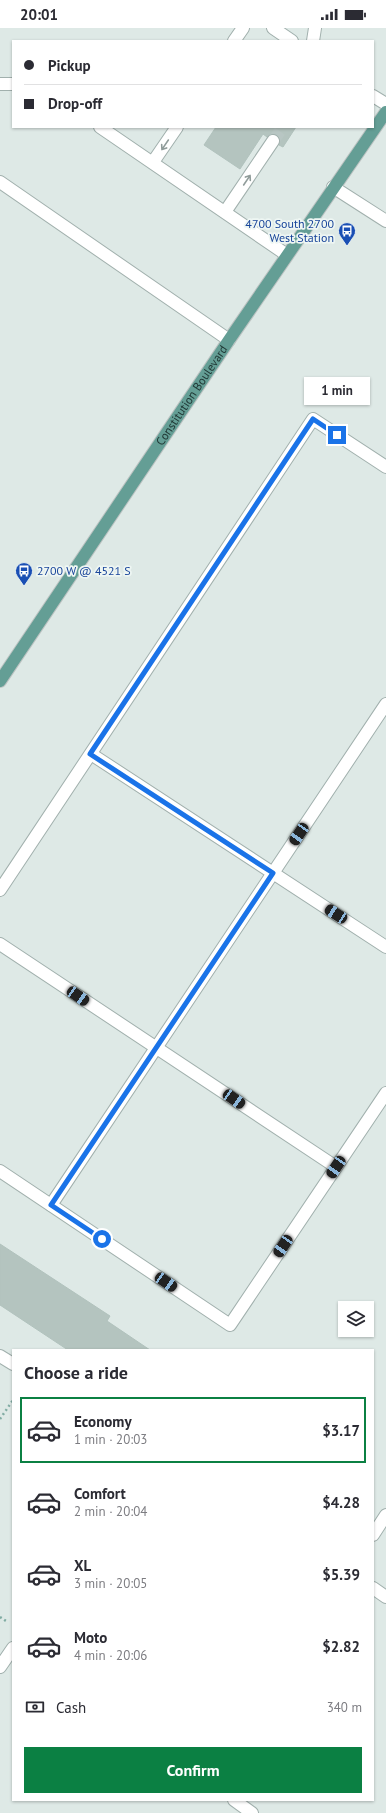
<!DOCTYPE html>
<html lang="en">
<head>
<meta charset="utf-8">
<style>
	body { margin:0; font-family:"PT Sans",sans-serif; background:#f7f7f7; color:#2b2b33; height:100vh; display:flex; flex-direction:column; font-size:15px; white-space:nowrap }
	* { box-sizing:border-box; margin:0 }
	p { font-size:13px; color:#7c7c81 }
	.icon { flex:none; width:22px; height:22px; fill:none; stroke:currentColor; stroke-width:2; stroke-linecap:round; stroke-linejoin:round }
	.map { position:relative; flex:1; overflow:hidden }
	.drawer { position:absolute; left:12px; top:1321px; width:362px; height:452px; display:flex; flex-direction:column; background:#fff; border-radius:0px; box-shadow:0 1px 3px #0004 }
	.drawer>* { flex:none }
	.banner { position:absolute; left:12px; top:12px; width:362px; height:88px; border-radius:0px; box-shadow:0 1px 3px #0004; display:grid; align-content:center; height:88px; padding:0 12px; background:#fff }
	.tools { position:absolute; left:338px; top:1273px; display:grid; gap:8px }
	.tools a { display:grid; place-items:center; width:36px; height:36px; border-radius:0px; background:#fff; box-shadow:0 1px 3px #0004; font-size:20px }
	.end { position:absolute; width:18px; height:18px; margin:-9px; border:5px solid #1a73e8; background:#fff; box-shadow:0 0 0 2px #fff }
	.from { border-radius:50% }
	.bubble { position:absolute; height:28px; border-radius:0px; background:#fff; box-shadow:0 1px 3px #0004; font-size:13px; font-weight:600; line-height:28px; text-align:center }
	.car { position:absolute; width:12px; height:24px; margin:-12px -6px; border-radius:5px; box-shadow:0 0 3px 1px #0007; background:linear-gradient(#222 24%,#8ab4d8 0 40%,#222 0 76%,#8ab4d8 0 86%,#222 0) }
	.banner b { display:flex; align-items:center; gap:14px; height:38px; font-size:15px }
	.banner b+b { border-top:1px solid #e1e1e2 }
	.banner i { width:10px; height:10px; background:#2b2b33 }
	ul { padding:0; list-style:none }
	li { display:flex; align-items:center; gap:12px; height:66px; margin:0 8px 6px; padding:0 4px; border:2px solid transparent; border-radius:0px }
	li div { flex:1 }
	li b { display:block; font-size:15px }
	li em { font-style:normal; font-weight:600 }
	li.on { border-color:#0b8043 }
	li>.icon { width:36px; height:36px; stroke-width:1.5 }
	h2 { padding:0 12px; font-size:18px; line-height:48px }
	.pay { display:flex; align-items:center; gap:10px; height:44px; padding:0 12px; font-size:15px }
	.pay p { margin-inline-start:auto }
	.primary-button { display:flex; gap:8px; margin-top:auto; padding:8px 12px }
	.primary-button a { flex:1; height:46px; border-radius:0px; background:#0b8043; color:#fff; font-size:16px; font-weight:600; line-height:46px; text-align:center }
	.status { display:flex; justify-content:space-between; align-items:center; height:28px; padding:0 20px; background:#fff; direction:ltr }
	.status svg { height:11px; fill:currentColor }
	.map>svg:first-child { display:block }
	.building { fill:#b4c4bf; stroke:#b1c2bd }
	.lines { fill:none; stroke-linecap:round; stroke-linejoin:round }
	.minor-tunnel { stroke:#b8c6c3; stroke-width:12; stroke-dasharray:12 6; stroke-linecap:butt }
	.minor-casing { stroke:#a1b0ad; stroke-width:14 }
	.major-casing { stroke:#bcc3c2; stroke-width:14 }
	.path { stroke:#80aca3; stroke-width:2.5; stroke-dasharray:2 3; stroke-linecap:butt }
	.minor { stroke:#fff; stroke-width:12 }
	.major { stroke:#649e95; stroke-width:12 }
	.oneway { stroke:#909c9a }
	.route { stroke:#1a73e8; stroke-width:5 }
	.labels { text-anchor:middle; stroke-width:3.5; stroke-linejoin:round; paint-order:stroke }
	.transit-label { font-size:12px; fill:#164399; stroke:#eef6f3; text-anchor:end }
	.street-label { font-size:12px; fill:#203835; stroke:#eef6f3 }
</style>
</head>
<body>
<div class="status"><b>20:01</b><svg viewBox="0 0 49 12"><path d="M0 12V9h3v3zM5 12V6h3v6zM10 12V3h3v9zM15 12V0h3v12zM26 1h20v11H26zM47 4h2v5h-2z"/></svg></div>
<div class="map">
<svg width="386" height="1785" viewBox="0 0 386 1785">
	<rect width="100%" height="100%" fill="#dee9e6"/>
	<!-- building -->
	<g class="building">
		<polygon points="216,99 296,99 283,119 279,117 280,110 277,107 270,106 267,109 263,106 240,141 204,117"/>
		<polygon points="0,1216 110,1288 107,1293 150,1322 68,1322 0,1277"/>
	</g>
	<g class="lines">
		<!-- minor-tunnel -->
		<polyline class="minor-tunnel" points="273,113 283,99"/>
		<!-- minor casing -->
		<g class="minor-casing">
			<g id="minor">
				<polyline points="273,0 292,13"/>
				<polyline points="234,13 243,0"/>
				<polyline points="313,13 315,0"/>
				<polyline points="0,56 13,56"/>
				<polyline points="373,68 386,76"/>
				<polyline points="100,99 287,227"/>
				<polyline points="153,134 177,99"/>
				<polyline points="0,154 229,312"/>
				<polyline points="333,159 386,193"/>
				<polyline points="225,184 273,113"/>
				<polyline points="91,726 386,919"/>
				<polyline points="0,862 313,391 386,439"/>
				<polyline points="0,916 336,1139"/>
				<polyline points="0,1143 230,1297 386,1065"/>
				<polyline points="51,1177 386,676"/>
				<polyline points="0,1328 13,1336"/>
				<polyline points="373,1507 386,1487"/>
				<polyline points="373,1560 386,1569"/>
				<polyline points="0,1639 13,1620"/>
				<polyline points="234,1772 252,1785"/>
			</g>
		</g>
		<!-- major casing -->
		<g class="major-casing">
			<g id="major">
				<path id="s1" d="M0 653 229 312 386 84"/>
			</g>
		</g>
		<!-- path -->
		<g class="path">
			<polyline points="0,1391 13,1372"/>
			<polyline points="0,1589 6,1593"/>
		</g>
		<!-- minor -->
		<use href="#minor" class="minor"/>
		<!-- major -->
		<use href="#major" class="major"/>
	</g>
	<!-- one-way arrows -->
	<defs><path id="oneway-shaft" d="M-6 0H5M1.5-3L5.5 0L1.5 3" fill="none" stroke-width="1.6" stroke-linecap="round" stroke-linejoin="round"/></defs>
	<g class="oneway">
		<use href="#oneway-shaft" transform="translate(165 117) rotate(124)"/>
		<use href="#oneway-shaft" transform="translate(247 152) rotate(-56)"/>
	</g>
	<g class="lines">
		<!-- route -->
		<polyline class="route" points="102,1211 51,1177 273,845 90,726 313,391 337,407"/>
	</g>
	<!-- icons -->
	<defs>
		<g id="bus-pin" transform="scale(0.9)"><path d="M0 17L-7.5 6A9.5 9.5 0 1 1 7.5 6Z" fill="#1a4fb4" stroke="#eef6f3"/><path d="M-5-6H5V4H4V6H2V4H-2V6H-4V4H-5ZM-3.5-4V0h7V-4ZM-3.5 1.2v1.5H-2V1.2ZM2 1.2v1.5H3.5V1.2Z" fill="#fff"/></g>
	</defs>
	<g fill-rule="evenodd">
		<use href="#bus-pin" x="347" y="203"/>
		<use href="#bus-pin" x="24" y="543"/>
	</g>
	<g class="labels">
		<!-- transit labels -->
		<g class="transit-label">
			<text x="334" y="200">4700 South 2700<tspan x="334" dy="14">West Station</tspan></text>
			<text x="37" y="547" text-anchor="start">2700 W @ 4521 S</text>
		</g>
		<!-- street labels -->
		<g class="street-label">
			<text dy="4" stroke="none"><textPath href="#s1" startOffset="344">Constitution Boulevard</textPath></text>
		</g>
	</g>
</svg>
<div class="tools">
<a><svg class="icon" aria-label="layers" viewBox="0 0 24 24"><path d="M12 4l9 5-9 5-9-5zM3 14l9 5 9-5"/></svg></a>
</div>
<i class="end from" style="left:102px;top:1211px"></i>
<i class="end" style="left:337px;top:407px"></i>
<div class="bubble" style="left:304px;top:349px;width:66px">1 min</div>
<i class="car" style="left:299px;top:806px;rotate:214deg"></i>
<i class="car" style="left:336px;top:886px;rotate:303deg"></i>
<i class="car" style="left:78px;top:968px;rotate:124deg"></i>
<i class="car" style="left:234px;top:1071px;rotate:124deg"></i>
<i class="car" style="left:336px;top:1139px;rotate:214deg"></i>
<i class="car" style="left:283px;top:1218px;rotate:214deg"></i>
<i class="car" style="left:166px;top:1254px;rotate:124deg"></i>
<div class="banner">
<b><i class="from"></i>Pickup</b>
<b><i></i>Drop-off</b>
</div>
<section class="drawer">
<h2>Choose a ride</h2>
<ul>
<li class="on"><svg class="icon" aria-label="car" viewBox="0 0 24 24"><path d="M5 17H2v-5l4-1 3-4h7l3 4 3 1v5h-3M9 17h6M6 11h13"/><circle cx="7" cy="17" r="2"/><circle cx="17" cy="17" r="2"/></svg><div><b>Economy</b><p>1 min · 20:03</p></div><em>$3.17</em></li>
<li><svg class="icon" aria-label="car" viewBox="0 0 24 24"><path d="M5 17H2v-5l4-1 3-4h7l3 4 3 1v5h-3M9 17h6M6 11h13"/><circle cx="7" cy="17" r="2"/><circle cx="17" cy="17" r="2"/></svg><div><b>Comfort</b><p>2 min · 20:04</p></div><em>$4.28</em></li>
<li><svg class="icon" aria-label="car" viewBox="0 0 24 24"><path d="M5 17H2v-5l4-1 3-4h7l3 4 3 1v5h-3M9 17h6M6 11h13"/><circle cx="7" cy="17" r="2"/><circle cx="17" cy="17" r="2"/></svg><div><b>XL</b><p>3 min · 20:05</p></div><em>$5.39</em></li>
<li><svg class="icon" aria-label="car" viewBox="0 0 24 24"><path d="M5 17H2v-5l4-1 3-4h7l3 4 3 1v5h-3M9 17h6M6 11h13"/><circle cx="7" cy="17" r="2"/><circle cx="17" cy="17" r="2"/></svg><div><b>Moto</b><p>4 min · 20:06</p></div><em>$2.82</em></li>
</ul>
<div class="pay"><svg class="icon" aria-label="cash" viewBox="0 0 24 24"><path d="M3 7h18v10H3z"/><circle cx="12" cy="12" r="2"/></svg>Cash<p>340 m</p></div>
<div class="primary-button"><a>Confirm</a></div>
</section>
</div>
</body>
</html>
